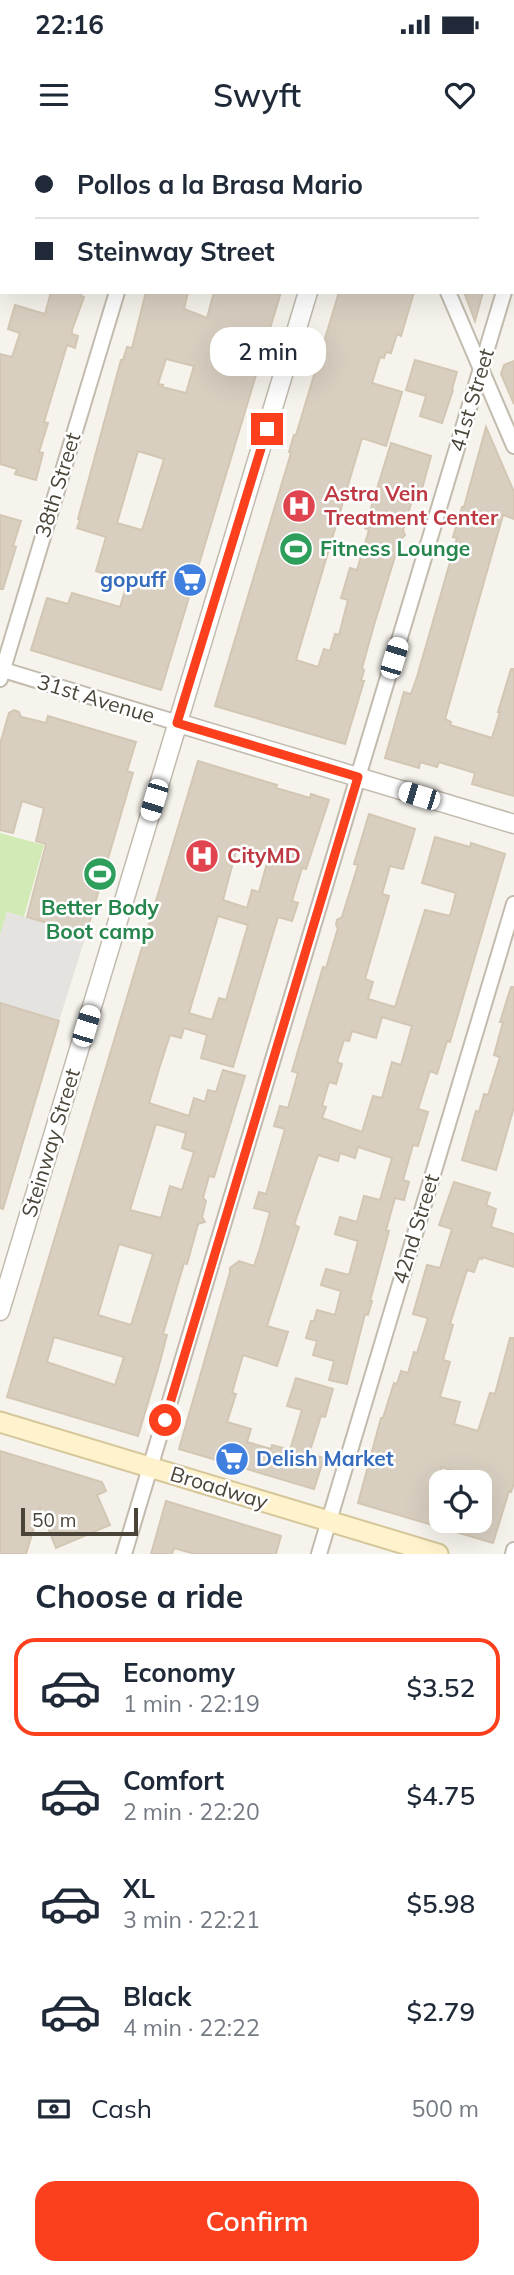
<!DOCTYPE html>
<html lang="en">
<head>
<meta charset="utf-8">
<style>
	body { margin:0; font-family:Mulish,sans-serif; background:#f2f2f3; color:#1f2937; height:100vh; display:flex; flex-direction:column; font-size:26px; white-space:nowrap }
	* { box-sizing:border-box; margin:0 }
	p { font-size:23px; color:#747a83 }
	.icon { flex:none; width:38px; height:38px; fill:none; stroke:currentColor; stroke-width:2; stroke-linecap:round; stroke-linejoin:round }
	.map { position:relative; height:1414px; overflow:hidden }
	.sheet { display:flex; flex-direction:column; background:#fff; flex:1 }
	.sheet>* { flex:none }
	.hud { position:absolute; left:0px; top:0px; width:514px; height:154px; box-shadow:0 7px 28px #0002; display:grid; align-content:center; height:154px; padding:0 35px; background:#fff }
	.buttons { position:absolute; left:429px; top:1330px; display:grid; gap:14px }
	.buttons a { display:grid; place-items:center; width:63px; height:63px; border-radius:14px; background:#fff; box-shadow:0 7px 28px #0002; font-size:35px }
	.scale { position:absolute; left:21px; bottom:18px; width:117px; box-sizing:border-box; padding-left:7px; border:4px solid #4b4439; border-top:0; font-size:19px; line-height:24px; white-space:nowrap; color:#4b4439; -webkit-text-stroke:5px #fff; paint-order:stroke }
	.end { position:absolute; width:32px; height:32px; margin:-16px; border:9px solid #fc3f1d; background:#fff; box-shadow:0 0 0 4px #fff }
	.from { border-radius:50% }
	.bubble { position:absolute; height:49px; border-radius:21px; background:#fff; box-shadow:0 7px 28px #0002; font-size:23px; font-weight:600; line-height:49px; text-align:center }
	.car { position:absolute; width:21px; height:42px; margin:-21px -10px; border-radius:9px; box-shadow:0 0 5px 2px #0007; background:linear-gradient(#fff 24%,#345 0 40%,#fff 0 76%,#345 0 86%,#fff 0) }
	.hud b { display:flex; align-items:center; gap:24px; height:66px; font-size:26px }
	.hud b+b { border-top:2px solid #e0e1e3 }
	.hud i { width:18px; height:18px; background:#1f2937 }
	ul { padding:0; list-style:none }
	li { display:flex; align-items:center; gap:21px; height:98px; margin:0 14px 10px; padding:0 21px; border:4px solid transparent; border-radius:21px }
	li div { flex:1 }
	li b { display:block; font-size:26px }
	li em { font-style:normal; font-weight:600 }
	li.current { border-color:#fc3f1d }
	li>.icon { width:63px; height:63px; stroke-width:1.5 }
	h2 { padding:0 35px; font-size:32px; line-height:84px }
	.pay { display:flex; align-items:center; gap:18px; height:77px; padding:0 35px; font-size:26px }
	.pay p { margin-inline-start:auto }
	.primary-button { display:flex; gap:14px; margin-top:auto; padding:14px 35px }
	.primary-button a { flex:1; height:80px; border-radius:21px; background:#fc3f1d; color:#fff; font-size:28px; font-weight:600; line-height:80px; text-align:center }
	.status { display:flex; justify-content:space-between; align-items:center; height:49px; padding:0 35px; background:#fff; direction:ltr }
	.status svg { height:19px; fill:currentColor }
	header { display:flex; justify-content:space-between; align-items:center; height:91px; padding:0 35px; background:#fff; font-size:32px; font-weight:600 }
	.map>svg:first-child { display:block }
	.green { fill:#d2eab5 }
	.parking { fill:#e5e3e0 }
	.building { fill:#d8cfc1; stroke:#d3c7b4; stroke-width:2; fill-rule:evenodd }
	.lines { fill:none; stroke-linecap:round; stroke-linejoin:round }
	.minor-casing { stroke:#c2bbae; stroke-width:18 }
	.tertiary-casing { stroke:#c2bbae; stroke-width:21 }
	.secondary-casing { stroke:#d6c79b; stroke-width:23 }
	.minor { stroke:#fff; stroke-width:14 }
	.tertiary { stroke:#fff; stroke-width:18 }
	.secondary { stroke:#fff3cd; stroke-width:19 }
	.route { stroke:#fc3f1d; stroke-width:9 }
	.labels { text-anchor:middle; stroke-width:5; stroke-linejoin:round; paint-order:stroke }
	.street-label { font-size:21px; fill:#4b4439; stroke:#fff }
	.health-label { font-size:21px; font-weight:bold; fill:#be3a42; stroke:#fff; text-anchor:start }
	.leisure-label { font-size:21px; font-weight:bold; fill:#27864d; stroke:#fff; text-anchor:start }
	.shop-label { font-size:21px; font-weight:bold; fill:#366cbe; stroke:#fff; text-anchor:end }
</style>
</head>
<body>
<div class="status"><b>22:16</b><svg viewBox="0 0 49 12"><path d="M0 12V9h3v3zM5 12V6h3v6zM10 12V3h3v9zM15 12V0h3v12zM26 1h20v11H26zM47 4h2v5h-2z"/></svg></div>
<header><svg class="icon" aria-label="menu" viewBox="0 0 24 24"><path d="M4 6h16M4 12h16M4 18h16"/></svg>Swyft<svg class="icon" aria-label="heart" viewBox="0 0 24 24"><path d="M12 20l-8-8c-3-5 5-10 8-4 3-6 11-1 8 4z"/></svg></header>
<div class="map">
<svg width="514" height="1414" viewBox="0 0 514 1414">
	<rect width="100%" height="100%" fill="#f6f3ec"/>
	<!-- green -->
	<polygon class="green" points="0,693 44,705 24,777 7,772 0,796"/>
	<!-- parking -->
	<polygon class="parking" points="7,772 86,795 59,881 0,863 0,796"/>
	<!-- building -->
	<g class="building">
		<polygon points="51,152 82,152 81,156 84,157 72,190 72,194 78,196 75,208 67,205 44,282 48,283 39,312 43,313 36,340 15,334 17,329 0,324 0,214 12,217 20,193 8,189 15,165 45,174"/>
		<path d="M146 152H188L184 169 207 178 214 152H281L161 550 31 510 47 458 68 464 72 453 120 467 128 441 96 431 106 397 77 388 80 380 78 379 121 220H123L127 207 132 208ZM166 219 194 226 186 253 162 247 163 245 158 244ZM138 311 164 319 142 390 117 383Z"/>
		<polygon points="339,152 414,152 401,196 397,194 391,213 386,212 384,218 380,217 372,243 402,252 386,306 362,298 296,520 318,527 324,509 330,511 335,494 339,495 348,460 341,458 350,428 357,430 369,390 365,388 391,303 431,316 422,349 416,347 403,390 405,395 400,400 374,485 362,528 364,530 361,541 364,541 345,604 215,566 291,313 289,312 294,295 296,295"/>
		<polygon points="464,152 483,152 475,181"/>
		<polygon points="415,220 457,232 452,249 453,250 442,283 420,276 426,256 406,250"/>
		<polygon points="514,221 514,264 501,234 504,225"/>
		<polygon points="486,287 514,352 514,379 503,375 445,579 451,582 450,585 492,598 500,572 498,572 511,529 514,529 514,656 472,644 475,633 439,622 437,627 420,622 419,628 385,618 404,552 411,554 417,537 457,398 453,397 462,367 464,367"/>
		<polygon points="0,375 21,381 13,406 16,407 3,449 0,449"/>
		<polygon points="14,570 19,572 21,577 30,579 46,583 48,576 136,602 127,631 133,633 86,794 27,777 46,704 36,701 44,668 22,661 13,693 0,690 0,604 9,573"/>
		<path d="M198 621 277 645 276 648 310 658 311 654 329 660 306 729 302 728 292 761 298 763 292 781 278 777 233 927 201 918 207 895 184 888 181 898 170 895 159 929 149 963 189 976 194 958 205 962 208 950 216 952 223 930 245 936 214 1037 209 1036 203 1058 206 1061 202 1077 205 1082 198 1084 187 1124 184 1123 163 1194 167 1195 158 1229 138 1296 7 1257ZM237 707 269 716 259 752 252 750 247 768 223 760ZM218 776 248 785 226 860 219 858 212 880 189 873ZM156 984 186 993 182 1008 194 1012 182 1050 170 1046 161 1078 130 1070ZM119 1104 153 1114 131 1185 98 1175ZM54 1197 124 1217 115 1245 47 1222Z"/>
		<path d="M369 674 415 689 403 729 390 726 382 754 389 756 365 839 373 842 368 859 395 867 425 770 450 776 456 753 422 743 435 697 470 707 471 703 505 714 450 902 447 901 437 934 430 931 418 969 428 972 418 1006 413 1005 403 1040 409 1042 404 1060 395 1058 386 1090 389 1091 370 1161H372L368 1175 365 1174 347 1244 329 1240 334 1221 313 1215 317 1201 306 1198 311 1181H314L317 1170 335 1175 341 1151 321 1145 326 1129 349 1135 358 1101 335 1094 340 1077 357 1082 364 1056 380 1060 392 1018 358 1007 355 1018 340 1013 338 1021 318 1015 294 1085 299 1087 267 1186 288 1192 277 1226 243 1215 232 1253 236 1254 227 1282 251 1289 247 1302 271 1309 272 1305 290 1310 302 1270 287 1266 296 1238 333 1249 325 1277 321 1276 309 1314 324 1318 314 1349 179 1309 230 1132V1128L239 1121 254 1126 260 1108 270 1072 254 1068 259 1052 266 1054 285 989 274 986 280 966 288 968 298 933 292 931 323 827 326 828 338 788 336 785 337 780 342 777 358 725 354 724ZM382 877 412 886 401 925 392 922 382 958 373 956 362 992 322 978 326 967 322 966 329 942 336 944 342 924 337 922 344 900 349 901 352 891 376 898Z"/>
		<polygon points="511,847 514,847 514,967 496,1030 462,1020 476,971 479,972 484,954 488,955 500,917 494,915 503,882 500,882"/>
		<polygon points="0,863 59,881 3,1069 0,1068"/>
		<path d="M454 1042 490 1053 486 1065 496 1069 491 1087 514 1094V1127L482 1117V1119L479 1118 474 1132 467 1130 450 1184 453 1185 443 1220 450 1222 440 1257 460 1262 454 1284 478 1291 490 1253 495 1254 510 1198H514V1343L511 1352 509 1351 493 1403 358 1363 381 1278H383L394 1243 397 1244 401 1231 408 1233 414 1212 417 1213 428 1178 413 1174 427 1125 440 1128 452 1089 439 1085ZM441 1327 480 1339V1381H441Z"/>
		<polygon points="0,1311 102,1342 106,1351 97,1355 110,1385 56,1408 40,1368 26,1414 0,1414"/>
		<polygon points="166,1361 281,1396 276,1414 195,1414 174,1408 172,1414 151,1414"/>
	</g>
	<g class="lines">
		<!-- minor casing -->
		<g class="minor-casing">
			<g id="minor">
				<polyline points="162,2 162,0"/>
				<polyline points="448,2 448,0"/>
				<polyline points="513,123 514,119"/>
				<polyline points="448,152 514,306"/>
				<polyline points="0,529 178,583"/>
				<polyline points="0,539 117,152"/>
				<polyline points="124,1414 504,152"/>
				<polyline points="319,1414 514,764"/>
				<polyline points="513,1414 514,1410"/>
			</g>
		</g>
		<!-- tertiary casing -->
		<g class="tertiary-casing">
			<g id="tertiary">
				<polyline points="353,2 354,0"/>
				<polyline points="178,583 514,684"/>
				<polyline points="0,1171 308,152"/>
			</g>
		</g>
		<!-- secondary casing -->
		<g class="secondary-casing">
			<polyline id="secondary" points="0,1282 438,1414"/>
		</g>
		<!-- minor -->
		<use href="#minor" class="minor"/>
		<!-- tertiary -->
		<use href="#tertiary" class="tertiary"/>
		<!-- secondary -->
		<use href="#secondary" class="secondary"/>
	</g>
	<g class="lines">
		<!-- route -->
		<polyline class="route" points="165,1280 358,637 177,583 267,289"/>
	</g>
	<!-- icons -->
	<defs>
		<g id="hospital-disc" transform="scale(1.75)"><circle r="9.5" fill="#e0444e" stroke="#fff"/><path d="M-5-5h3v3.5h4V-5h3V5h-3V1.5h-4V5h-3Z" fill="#fff"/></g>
		<g id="stadium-disc" transform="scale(1.75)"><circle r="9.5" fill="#2e9e5b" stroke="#fff"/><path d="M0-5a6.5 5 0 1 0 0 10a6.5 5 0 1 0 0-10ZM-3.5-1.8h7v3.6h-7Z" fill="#fff"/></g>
		<g id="supermarket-disc" transform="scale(1.75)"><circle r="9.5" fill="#3f7fe0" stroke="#fff"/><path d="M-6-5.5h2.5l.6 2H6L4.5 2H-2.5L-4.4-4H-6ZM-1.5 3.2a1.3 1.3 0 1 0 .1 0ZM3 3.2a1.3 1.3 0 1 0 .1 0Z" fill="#fff"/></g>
	</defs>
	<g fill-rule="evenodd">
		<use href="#hospital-disc" x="299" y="366"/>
		<use href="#stadium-disc" x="296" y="409"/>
		<use href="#supermarket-disc" x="190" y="440"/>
		<use href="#hospital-disc" x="202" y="716"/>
		<use href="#stadium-disc" x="100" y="734"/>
		<use href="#supermarket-disc" x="232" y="1319"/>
	</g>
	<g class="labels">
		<!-- street labels -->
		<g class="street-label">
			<text transform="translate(472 260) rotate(-73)" y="7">41st Street</text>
			<text transform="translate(58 345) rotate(-73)" y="7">38th Street</text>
			<text transform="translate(96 559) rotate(17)" y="7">31st Avenue</text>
			<text transform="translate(51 1003) rotate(-73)" y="7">Steinway Street</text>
			<text transform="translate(416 1089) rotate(-73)" y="7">42nd Street</text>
			<text transform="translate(219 1348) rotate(17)" y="7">Broadway</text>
		</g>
		<!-- health labels -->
		<g class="health-label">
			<text x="324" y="361">Astra Vein<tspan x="324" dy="24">Treatment Center</tspan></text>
			<text x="227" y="723">CityMD</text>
		</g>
		<!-- leisure labels -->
		<g class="leisure-label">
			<text x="320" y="416">Fitness Lounge</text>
			<text x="100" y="775" text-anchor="middle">Better Body<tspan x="100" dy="24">Boot camp</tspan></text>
		</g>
		<!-- shop labels -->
		<g class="shop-label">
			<text x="166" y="447">gopuff</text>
			<text x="256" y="1326" text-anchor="start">Delish Market</text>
		</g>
	</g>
</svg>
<div class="buttons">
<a><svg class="icon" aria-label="locate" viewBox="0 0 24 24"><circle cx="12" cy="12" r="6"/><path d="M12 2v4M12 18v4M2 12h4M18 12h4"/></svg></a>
</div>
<div class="scale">50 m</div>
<i class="end from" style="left:165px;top:1280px"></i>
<i class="end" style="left:267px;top:289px"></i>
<div class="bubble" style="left:210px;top:187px;width:116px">2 min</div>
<i class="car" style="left:394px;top:518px;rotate:17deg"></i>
<i class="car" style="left:419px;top:656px;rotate:287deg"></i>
<i class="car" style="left:154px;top:660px;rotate:197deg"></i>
<i class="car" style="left:86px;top:886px;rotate:17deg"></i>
<div class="hud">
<b><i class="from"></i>Pollos a la Brasa Mario</b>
<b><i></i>Steinway Street</b>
</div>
</div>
<section class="sheet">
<h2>Choose a ride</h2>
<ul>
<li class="current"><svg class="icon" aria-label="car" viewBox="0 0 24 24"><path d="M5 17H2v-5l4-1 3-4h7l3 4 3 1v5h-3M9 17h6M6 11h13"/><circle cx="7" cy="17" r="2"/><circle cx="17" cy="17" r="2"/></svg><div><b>Economy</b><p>1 min · 22:19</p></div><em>$3.52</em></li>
<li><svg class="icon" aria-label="car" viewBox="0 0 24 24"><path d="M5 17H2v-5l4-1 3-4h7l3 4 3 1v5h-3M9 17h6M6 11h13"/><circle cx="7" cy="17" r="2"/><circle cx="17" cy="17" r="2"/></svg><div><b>Comfort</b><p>2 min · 22:20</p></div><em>$4.75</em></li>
<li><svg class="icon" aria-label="car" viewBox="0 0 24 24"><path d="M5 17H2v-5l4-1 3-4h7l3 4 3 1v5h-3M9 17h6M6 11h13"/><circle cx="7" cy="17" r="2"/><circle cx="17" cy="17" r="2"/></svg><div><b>XL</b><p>3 min · 22:21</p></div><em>$5.98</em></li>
<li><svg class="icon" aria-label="car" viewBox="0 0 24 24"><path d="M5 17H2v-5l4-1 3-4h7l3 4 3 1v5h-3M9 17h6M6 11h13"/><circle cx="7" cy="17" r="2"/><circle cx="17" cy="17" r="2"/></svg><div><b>Black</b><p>4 min · 22:22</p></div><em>$2.79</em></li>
</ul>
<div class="pay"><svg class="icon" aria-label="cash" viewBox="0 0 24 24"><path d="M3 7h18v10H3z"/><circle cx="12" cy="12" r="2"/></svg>Cash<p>500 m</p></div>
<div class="primary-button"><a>Confirm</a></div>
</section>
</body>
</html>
